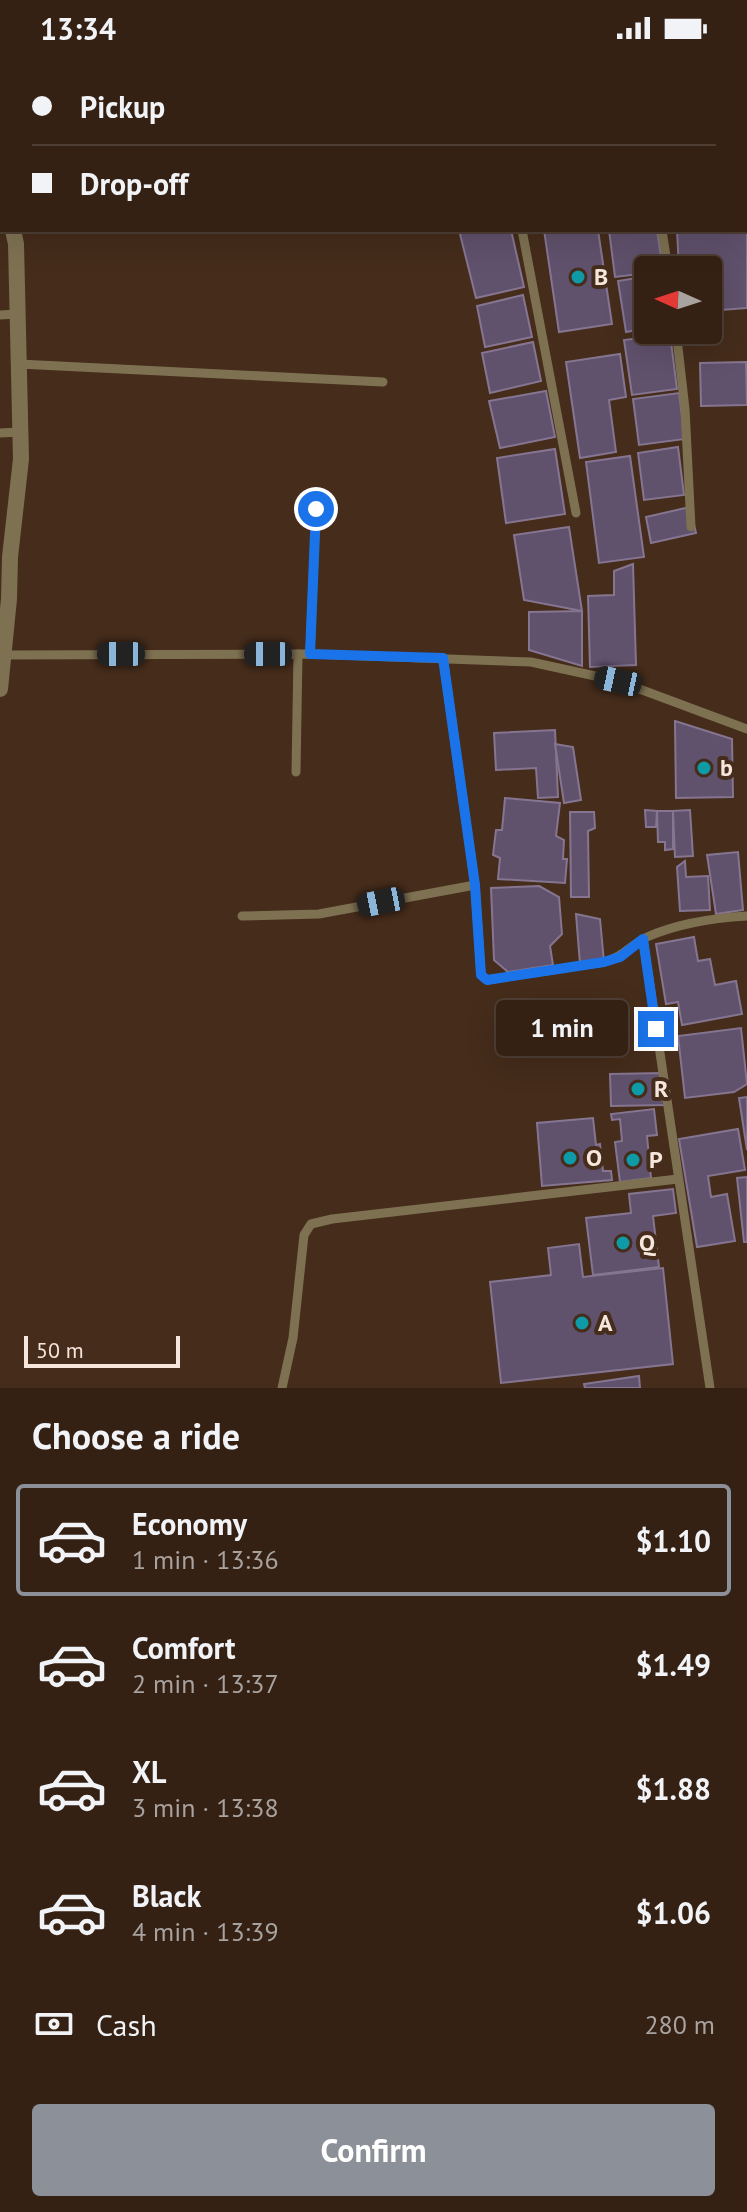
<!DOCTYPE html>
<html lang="en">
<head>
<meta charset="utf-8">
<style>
	body { margin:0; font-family:"PT Sans",sans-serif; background:#3c291d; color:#f1f3f6; height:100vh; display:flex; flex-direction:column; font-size:30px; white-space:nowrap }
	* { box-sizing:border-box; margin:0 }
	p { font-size:26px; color:#a9a3a0 }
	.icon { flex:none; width:44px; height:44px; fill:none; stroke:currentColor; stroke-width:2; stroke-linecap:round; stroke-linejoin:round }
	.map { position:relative; height:1332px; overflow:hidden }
	.drawer { display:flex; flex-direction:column; background:#342114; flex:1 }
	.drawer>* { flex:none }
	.banner { position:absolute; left:0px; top:0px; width:748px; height:176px; box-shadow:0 8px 32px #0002,0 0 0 2px #4e3e34; display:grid; align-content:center; height:176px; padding:0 32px; background:#342114 }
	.needle { width:52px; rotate:273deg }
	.fabs { position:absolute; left:634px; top:200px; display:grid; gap:16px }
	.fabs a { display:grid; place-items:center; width:88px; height:88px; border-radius:8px; background:#342114; box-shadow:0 8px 32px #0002,0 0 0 2px #4e3e34; font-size:40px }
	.scale { position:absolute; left:24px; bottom:20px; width:156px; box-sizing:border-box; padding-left:8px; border:4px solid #f7e6dc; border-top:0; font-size:22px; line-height:28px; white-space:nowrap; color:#f7e6dc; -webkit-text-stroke:6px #452c1b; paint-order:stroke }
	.end { position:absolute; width:36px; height:36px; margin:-18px; border:10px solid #1a73e8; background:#fff; box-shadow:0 0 0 4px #fff }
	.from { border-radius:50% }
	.bubble { position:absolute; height:56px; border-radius:8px; background:#342114; box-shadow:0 8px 32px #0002,0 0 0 2px #4e3e34; font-size:26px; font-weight:700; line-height:56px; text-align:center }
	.car { position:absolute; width:24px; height:48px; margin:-24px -12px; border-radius:10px; box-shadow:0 0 6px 2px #0007; background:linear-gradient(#222 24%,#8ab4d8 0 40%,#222 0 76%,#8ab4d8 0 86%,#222 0) }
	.banner b { display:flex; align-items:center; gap:28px; height:76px; font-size:30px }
	.banner b+b { border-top:2px solid #4e3e34 }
	.banner i { width:20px; height:20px; background:#f1f3f6 }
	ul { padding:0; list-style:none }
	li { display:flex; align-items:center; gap:24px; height:112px; margin:0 16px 12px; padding:0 16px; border:4px solid transparent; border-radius:8px }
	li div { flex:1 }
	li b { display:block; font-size:30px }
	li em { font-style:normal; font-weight:700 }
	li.active { border-color:#8c9099 }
	li>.icon { width:72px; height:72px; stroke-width:1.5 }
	h2 { padding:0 32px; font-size:36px; line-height:96px }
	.pay { display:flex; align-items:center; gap:20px; height:88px; padding:0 32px; font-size:30px }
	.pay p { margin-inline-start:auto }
	.cta { display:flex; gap:16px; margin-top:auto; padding:16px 32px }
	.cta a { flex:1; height:92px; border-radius:8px; background:#8c9099; color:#fff; font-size:32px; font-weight:700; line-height:92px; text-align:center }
	.status { display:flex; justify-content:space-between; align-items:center; height:56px; padding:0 40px; background:#342114; direction:ltr }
	.status svg { height:22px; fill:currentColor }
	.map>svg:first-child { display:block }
	.building { fill:#60516c; stroke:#857591; stroke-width:2 }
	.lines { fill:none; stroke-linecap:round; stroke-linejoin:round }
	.lane { stroke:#7e7152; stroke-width:9 }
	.street { stroke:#7e7152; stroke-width:16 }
	.route { stroke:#1a73e8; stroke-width:10 }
	.culture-dot { fill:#0f9aa8; stroke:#452c1b; stroke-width:3 }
	.labels { text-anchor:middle; stroke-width:8; stroke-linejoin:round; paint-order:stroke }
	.poi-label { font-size:24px; font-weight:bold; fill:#f7e6dc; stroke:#452c1b; text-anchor:start }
</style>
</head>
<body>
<div class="status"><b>13:34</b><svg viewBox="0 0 49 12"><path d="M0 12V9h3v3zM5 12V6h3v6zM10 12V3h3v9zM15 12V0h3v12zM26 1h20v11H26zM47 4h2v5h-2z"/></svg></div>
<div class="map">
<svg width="747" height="1332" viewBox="0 0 747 1332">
	<rect width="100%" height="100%" fill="#452c1b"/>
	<!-- building -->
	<g class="building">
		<polygon points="747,153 747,252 708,255 708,214 679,214 677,174 746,174"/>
		<polygon points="459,174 511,174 524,231 476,242"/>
		<polygon points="544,174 598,174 612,268 559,276"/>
		<polygon points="609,174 657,174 663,214 648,214 648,217 615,221"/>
		<polygon points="648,220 648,272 626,276 618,225"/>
		<polygon points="523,239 532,281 485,291 477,250"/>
		<polygon points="670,278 677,333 632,339 624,284"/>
		<polygon points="533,286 541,325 490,337 482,297"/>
		<polygon points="620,298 626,341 609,344 616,396 580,402 566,306"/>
		<polygon points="746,306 747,349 701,350 700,307"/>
		<polygon points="546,335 555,381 500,392 489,345"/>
		<polygon points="679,337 685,383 639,389 633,343"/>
		<polygon points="678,391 684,439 644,444 638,397"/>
		<polygon points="555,393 565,458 506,467 497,402"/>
		<polygon points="630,400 644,501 599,507 586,406"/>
		<polygon points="690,451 696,477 651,487 646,461"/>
		<polygon points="569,471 582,555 524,544 514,479"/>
		<polygon points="633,508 636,609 590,611 588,540 614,539 614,515"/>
		<polygon points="582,555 582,610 529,594 529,556"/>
		<polygon points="675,665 732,683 733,741 676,742"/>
		<polygon points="555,674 558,741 538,742 536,712 496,714 494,677"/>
		<polygon points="555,688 573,691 581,744 564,747"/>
		<polygon points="505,742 560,747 556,780 564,784 563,803 567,803 565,827 498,823 500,802 493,799 496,774 502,774"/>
		<polygon points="645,754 657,755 656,771 646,771"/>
		<polygon points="690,754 693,800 675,801 673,755"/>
		<polygon points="657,755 673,755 673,793 665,794 665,786 658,786"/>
		<polygon points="570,756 594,756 595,772 588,775 589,841 571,841"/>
		<polygon points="738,796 743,854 716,858 707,799"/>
		<polygon points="685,805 686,821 708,820 710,854 680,855 677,811"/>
		<polygon points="539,830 559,841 562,878 550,890 553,909 508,916 494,904 491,832"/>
		<polygon points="576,858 600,863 604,906 580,908"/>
		<polygon points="694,881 698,905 710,903 715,929 736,925 742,958 682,969 678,946 666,948 656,888"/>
		<polygon points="741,972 747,1028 734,1036 685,1042 678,980"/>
		<polygon points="664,1017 665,1049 611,1050 610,1018"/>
		<polygon points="747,1041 747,1094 739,1042"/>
		<polygon points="654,1053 657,1079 647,1080 651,1122 620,1126 615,1086 622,1085 620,1063 612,1064 611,1058"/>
		<polygon points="593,1062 596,1089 600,1088 603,1115 611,1115 612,1124 542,1130 537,1067"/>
		<polygon points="738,1073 745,1114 708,1120 711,1141 727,1138 735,1185 697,1191 679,1083"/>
		<polygon points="747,1121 747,1186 744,1186 737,1122"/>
		<polygon points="673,1133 676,1157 653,1160 659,1211 593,1219 586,1162 631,1157 629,1138"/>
		<polygon points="579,1188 583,1221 663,1212 673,1308 501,1327 490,1226 551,1219 548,1192"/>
		<polygon points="639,1320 640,1332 585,1332 584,1328"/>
	</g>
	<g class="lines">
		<!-- lane -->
		<g class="lane">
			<polyline points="409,0 410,2"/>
			<polyline points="142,2 142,0"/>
			<polyline points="522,174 576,457"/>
			<polyline points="662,174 668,214"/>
			<polyline points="0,259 17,258"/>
			<polyline points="676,274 685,353 691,471"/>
			<polyline points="19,308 383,326"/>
			<polyline points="0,377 21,376"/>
			<polyline points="310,598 316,453"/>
			<polyline points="3,599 310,598 531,606 618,625 747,673"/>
			<path d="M443 602 475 829 481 919 487 924 604 906C625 900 630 889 647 881 679 867 713 862 747 860"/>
			<polyline points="296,716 298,598"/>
			<polyline points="242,860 319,858 475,829"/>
			<polyline points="643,883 710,1332"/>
			<polyline points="282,1332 293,1282 304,1179 311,1168 332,1163 678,1123"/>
		</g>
		<!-- street -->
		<g class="street">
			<polyline points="746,16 747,16"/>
			<polyline points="0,23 2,23"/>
			<polyline points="0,111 2,120"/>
			<polyline points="0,633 9,543 10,501 21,403 16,188 13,174"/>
		</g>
	</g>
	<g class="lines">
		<!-- route -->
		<polyline class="route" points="316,453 310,598 443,602 475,829 481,919 487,924 604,906 620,901 643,883 656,973"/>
	</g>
	<!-- markers -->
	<g class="culture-dot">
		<circle cx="578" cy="221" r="8"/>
		<circle cx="704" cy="712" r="8"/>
		<circle cx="638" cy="1033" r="8"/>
		<circle cx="570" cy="1102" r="8"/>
		<circle cx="633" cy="1104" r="8"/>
		<circle cx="623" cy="1187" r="8"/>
		<circle cx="582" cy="1267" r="8"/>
	</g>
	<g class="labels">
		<!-- poi labels -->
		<g class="poi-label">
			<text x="594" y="229">B</text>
			<text x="720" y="720">b</text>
			<text x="654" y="1041">R</text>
			<text x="586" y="1110">O</text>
			<text x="649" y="1112">P</text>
			<text x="639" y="1195">Q</text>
			<text x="598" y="1275">A</text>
		</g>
	</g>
</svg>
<div class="fabs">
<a><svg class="needle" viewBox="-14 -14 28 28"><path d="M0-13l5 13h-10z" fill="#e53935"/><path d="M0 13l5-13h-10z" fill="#a9a3a0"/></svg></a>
</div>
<div class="scale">50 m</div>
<i class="end from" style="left:316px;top:453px"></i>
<i class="end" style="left:656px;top:973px"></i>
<div class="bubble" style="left:496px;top:944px;width:132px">1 min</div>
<i class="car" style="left:121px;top:598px;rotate:270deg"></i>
<i class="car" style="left:268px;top:598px;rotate:270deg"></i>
<i class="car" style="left:618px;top:625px;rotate:282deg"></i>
<i class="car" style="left:381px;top:846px;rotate:259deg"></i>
<div class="banner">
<b><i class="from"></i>Pickup</b>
<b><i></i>Drop-off</b>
</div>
</div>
<section class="drawer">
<h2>Choose a ride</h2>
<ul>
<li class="active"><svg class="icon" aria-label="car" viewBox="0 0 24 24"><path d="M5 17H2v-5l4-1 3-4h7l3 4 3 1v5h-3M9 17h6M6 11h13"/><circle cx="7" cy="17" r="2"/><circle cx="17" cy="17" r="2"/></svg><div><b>Economy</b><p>1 min · 13:36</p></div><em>$1.10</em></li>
<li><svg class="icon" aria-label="car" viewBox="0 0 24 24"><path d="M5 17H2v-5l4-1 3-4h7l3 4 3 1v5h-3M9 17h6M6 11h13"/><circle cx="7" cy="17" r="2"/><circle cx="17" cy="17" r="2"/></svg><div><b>Comfort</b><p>2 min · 13:37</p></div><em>$1.49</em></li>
<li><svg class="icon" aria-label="car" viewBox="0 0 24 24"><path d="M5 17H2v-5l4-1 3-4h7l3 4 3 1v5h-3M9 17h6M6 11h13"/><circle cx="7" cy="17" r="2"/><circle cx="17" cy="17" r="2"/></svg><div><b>XL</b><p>3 min · 13:38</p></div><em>$1.88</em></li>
<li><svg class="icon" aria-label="car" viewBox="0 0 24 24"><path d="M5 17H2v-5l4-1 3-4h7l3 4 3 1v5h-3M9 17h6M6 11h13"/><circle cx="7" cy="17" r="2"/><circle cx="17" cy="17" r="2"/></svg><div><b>Black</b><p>4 min · 13:39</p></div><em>$1.06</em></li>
</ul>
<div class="pay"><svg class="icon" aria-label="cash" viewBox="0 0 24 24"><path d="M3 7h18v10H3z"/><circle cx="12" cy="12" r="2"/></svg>Cash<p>280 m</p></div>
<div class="cta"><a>Confirm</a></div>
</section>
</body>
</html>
